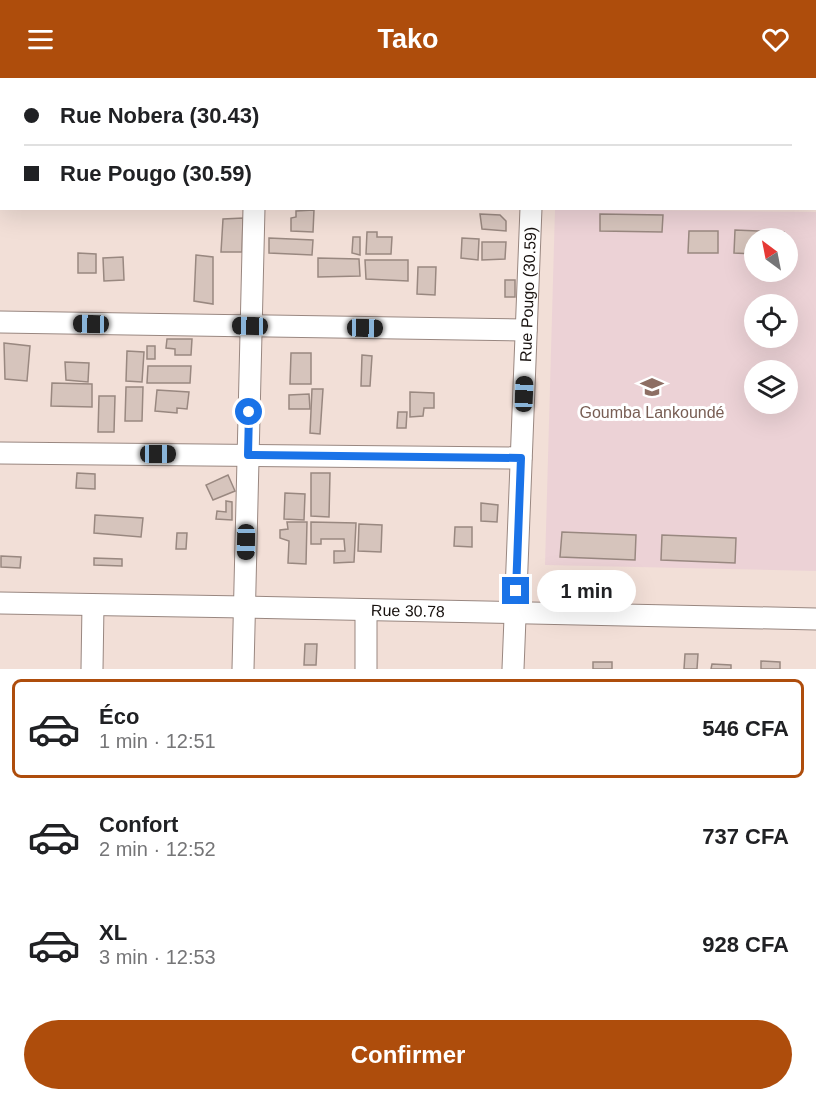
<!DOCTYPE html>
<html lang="fr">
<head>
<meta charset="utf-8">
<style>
	body { margin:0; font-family:Arial,sans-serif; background:#f2f2f2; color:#202124; height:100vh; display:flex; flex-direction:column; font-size:22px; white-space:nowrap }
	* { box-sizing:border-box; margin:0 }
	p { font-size:20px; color:#757577 }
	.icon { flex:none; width:33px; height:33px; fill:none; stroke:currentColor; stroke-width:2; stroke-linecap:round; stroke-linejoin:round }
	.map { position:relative; height:591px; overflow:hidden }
	.details { display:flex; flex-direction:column; background:#fff; flex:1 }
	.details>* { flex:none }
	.hud { position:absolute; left:0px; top:0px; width:816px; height:132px; box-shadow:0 6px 24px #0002; display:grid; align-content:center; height:132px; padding:0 24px; background:#fff }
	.needle { width:39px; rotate:328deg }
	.fabs { position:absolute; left:744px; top:150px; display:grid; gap:12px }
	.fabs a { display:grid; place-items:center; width:54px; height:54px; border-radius:50%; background:#fff; box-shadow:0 6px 24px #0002; font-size:30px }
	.end { position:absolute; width:27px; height:27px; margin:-14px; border:8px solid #1a73e8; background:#fff; box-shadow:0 0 0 3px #fff }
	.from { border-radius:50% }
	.bubble { position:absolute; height:42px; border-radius:21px; background:#fff; box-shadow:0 6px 24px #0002; font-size:20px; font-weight:700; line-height:42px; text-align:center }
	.car { position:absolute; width:18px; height:36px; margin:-18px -9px; border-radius:8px; box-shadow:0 0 4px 2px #0007; background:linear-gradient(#222 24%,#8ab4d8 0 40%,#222 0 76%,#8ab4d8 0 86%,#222 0) }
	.hud b { display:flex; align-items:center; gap:21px; height:57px; font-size:22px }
	.hud b+b { border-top:2px solid #e0e0e0 }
	.hud i { width:15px; height:15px; background:#202124 }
	ul { padding:10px 0 0; list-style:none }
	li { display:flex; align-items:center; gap:18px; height:99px; margin:0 12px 9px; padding:0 12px; border:3px solid transparent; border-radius:9px }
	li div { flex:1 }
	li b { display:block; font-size:22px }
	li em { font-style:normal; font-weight:700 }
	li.on { border-color:#ae4d0c }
	li>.icon { width:54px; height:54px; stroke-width:1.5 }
	.action { display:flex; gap:12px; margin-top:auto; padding:12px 24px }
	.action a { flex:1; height:69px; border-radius:36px; background:#ae4d0c; color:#fff; font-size:24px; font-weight:700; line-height:69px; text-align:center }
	header { display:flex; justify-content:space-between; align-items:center; height:78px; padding:0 24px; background:#ae4d0c; color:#fff; font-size:27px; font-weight:700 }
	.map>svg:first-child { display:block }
	.education { fill:#ecd2d6; fill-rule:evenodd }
	.building { fill:#d6c4bc; stroke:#998880; stroke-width:1.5 }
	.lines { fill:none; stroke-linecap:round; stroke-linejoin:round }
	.minor-casing { stroke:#998780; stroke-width:23 }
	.minor { stroke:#fff; stroke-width:21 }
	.route { stroke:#1a73e8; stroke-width:8 }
	.labels { text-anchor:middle; stroke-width:6; stroke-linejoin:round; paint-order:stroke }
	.street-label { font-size:16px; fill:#18120f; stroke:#fff }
	.education-label { font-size:16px; fill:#785e54; stroke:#fff }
</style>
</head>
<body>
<header><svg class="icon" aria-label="menu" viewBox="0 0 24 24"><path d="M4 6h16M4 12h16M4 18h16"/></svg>Tako<svg class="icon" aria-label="heart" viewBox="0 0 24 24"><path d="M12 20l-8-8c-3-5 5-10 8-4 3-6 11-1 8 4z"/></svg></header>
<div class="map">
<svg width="816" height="591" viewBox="0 0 816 591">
	<rect width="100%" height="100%" fill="#f2dfd7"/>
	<!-- education -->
	<path class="education" d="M555 131 816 134V493L545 487ZM754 160H788V194H754ZM754 226H788V260H754ZM754 292H788V326H754Z"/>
	<!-- building -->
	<g class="building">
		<polygon points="314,132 313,154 291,153 291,140 296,139 296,133"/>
		<polygon points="480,136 500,137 506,143 506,153 482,151"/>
		<polygon points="600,136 663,137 662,154 600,153"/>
		<polygon points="243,140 242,174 221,174 223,141"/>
		<polygon points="735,152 784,154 784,160 754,160 754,176 734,175"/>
		<polygon points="689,153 718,153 718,175 688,175"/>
		<polygon points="367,154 377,154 377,159 392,159 391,176 366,176"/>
		<polygon points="353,159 360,159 360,177 352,175"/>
		<polygon points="269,160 313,162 312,177 269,175"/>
		<polygon points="462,160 479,161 478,182 461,180"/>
		<polygon points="482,164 506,164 505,181 482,182"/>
		<polygon points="78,175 96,176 96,195 78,195"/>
		<polygon points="196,177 213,179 213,226 194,223"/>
		<polygon points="123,179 124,202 104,203 103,180"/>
		<polygon points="318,180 359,181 360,198 318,199"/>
		<polygon points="365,182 408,182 408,203 366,201"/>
		<polygon points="418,189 436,189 435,217 417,216"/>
		<rect x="505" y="202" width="10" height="17"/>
		<polygon points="167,261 192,261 191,277 175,277 175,271 166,270"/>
		<polygon points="4,265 30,268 27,303 5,301"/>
		<rect x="147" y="268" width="8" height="13"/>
		<polygon points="127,273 144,274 142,304 126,303"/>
		<polygon points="291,275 311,275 311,306 290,306"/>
		<polygon points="362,277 372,278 370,308 361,308"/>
		<polygon points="65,284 89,285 88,304 66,302"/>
		<polygon points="148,288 191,288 190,305 147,305"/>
		<polygon points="52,305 92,306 92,329 51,328"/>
		<polygon points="126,309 143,309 142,343 125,343"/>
		<polygon points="312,311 323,311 320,356 310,355"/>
		<polygon points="157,312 189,314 187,331 177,330 177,335 155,333"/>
		<polygon points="410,314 434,315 434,330 424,330 423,338 410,339"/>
		<polygon points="309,316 310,331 289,331 289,317"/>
		<polygon points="99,318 115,318 114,354 98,354"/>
		<polygon points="398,334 407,334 406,350 397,350"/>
		<polygon points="77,395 95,396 95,411 76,410"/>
		<polygon points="311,395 330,395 329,439 311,438"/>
		<polygon points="228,397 235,413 213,422 206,407"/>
		<polygon points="285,415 305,416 304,442 284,441"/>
		<polygon points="226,423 232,424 232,442 216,441 217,433 226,434"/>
		<polygon points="481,425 498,427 497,444 481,443"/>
		<polygon points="95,437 143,440 141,459 94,455"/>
		<polygon points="287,444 307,444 306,486 288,485 289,463 280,460 280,452 288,451"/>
		<polygon points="311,444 356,445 354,484 334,485 334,473 345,473 344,461 321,461 321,466 311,466"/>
		<polygon points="359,446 382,447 381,474 358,473"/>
		<polygon points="455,449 472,449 472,469 454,468"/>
		<polygon points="562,454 636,457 635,482 560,479"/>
		<polygon points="177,455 187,455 186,471 176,471"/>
		<polygon points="662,457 736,460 735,485 661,482"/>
		<polygon points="1,478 21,479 20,490 1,489"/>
		<polygon points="94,480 122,481 122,488 94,487"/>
		<polygon points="305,566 317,566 316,587 304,587"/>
		<polygon points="685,576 698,576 697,591 684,591"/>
		<polygon points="761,583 780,584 780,591 761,591"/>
		<rect x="593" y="584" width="19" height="7"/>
		<polygon points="712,586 731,587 731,591 711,591"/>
	</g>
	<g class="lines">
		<!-- minor casing -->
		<g class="minor-casing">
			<g id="minor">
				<polyline points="260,2 260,0"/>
				<polyline points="536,2 536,0"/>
				<polyline points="0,103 2,103"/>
				<polyline points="814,117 816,117"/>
				<polyline points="0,244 526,252"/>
				<polyline points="0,375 521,380"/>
				<path id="s1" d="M0 525 245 529 816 541"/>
				<polyline points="92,591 93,527"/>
				<polyline points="243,591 254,130"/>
				<polyline points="366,591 366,533"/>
				<path id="s2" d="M513 591 531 130"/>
			</g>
		</g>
		<!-- minor -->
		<use href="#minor" class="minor"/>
	</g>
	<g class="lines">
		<!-- route -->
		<polyline class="route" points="249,334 248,377 521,380 516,513"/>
	</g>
	<!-- icons -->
	<defs>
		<g id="school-bare" transform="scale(1.8)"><path d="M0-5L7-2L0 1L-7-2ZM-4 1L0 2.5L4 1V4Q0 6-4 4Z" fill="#8d6e63" stroke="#fff" stroke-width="2.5" paint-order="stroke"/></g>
	</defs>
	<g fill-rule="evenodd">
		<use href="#school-bare" x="652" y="309"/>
	</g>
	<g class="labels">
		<!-- street labels -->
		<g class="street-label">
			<text dy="6" stroke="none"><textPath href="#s2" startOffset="375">Rue Pougo (30.59)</textPath></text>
			<text dy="6" stroke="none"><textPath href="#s1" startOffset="408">Rue 30.78</textPath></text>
		</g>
		<!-- education labels -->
		<g class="education-label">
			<text x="652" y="340">Goumba Lankoundé</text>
		</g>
	</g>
</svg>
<div class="fabs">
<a><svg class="needle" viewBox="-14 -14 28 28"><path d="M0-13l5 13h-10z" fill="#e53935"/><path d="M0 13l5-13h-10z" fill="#757577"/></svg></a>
<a><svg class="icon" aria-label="locate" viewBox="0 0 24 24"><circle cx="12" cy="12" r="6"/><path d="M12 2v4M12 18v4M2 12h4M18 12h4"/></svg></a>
<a><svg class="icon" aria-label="layers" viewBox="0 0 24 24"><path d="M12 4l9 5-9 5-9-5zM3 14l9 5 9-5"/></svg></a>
</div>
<i class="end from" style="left:249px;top:334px"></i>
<i class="end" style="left:516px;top:513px"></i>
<div class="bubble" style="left:537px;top:492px;width:99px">1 min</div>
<i class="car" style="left:91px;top:246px;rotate:271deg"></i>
<i class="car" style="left:250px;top:248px;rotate:271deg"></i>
<i class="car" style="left:365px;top:250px;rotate:91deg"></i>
<i class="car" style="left:524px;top:316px;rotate:2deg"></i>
<i class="car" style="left:158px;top:376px;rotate:90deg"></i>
<i class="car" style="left:246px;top:464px;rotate:181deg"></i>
<div class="hud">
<b><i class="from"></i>Rue Nobera (30.43)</b>
<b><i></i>Rue Pougo (30.59)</b>
</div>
</div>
<section class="details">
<ul>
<li class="on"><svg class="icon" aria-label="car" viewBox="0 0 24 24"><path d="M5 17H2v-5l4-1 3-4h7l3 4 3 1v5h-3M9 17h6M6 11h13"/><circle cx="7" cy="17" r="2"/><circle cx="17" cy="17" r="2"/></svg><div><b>Éco</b><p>1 min · 12:51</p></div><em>546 CFA</em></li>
<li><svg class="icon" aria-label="car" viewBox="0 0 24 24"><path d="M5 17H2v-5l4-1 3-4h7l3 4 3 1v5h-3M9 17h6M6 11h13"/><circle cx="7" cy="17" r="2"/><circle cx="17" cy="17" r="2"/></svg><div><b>Confort</b><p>2 min · 12:52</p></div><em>737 CFA</em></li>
<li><svg class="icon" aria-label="car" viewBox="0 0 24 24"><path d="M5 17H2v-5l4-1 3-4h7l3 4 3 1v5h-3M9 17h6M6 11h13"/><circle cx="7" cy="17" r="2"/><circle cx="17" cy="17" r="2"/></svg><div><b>XL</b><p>3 min · 12:53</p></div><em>928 CFA</em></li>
</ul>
<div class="action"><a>Confirmer</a></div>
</section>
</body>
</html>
